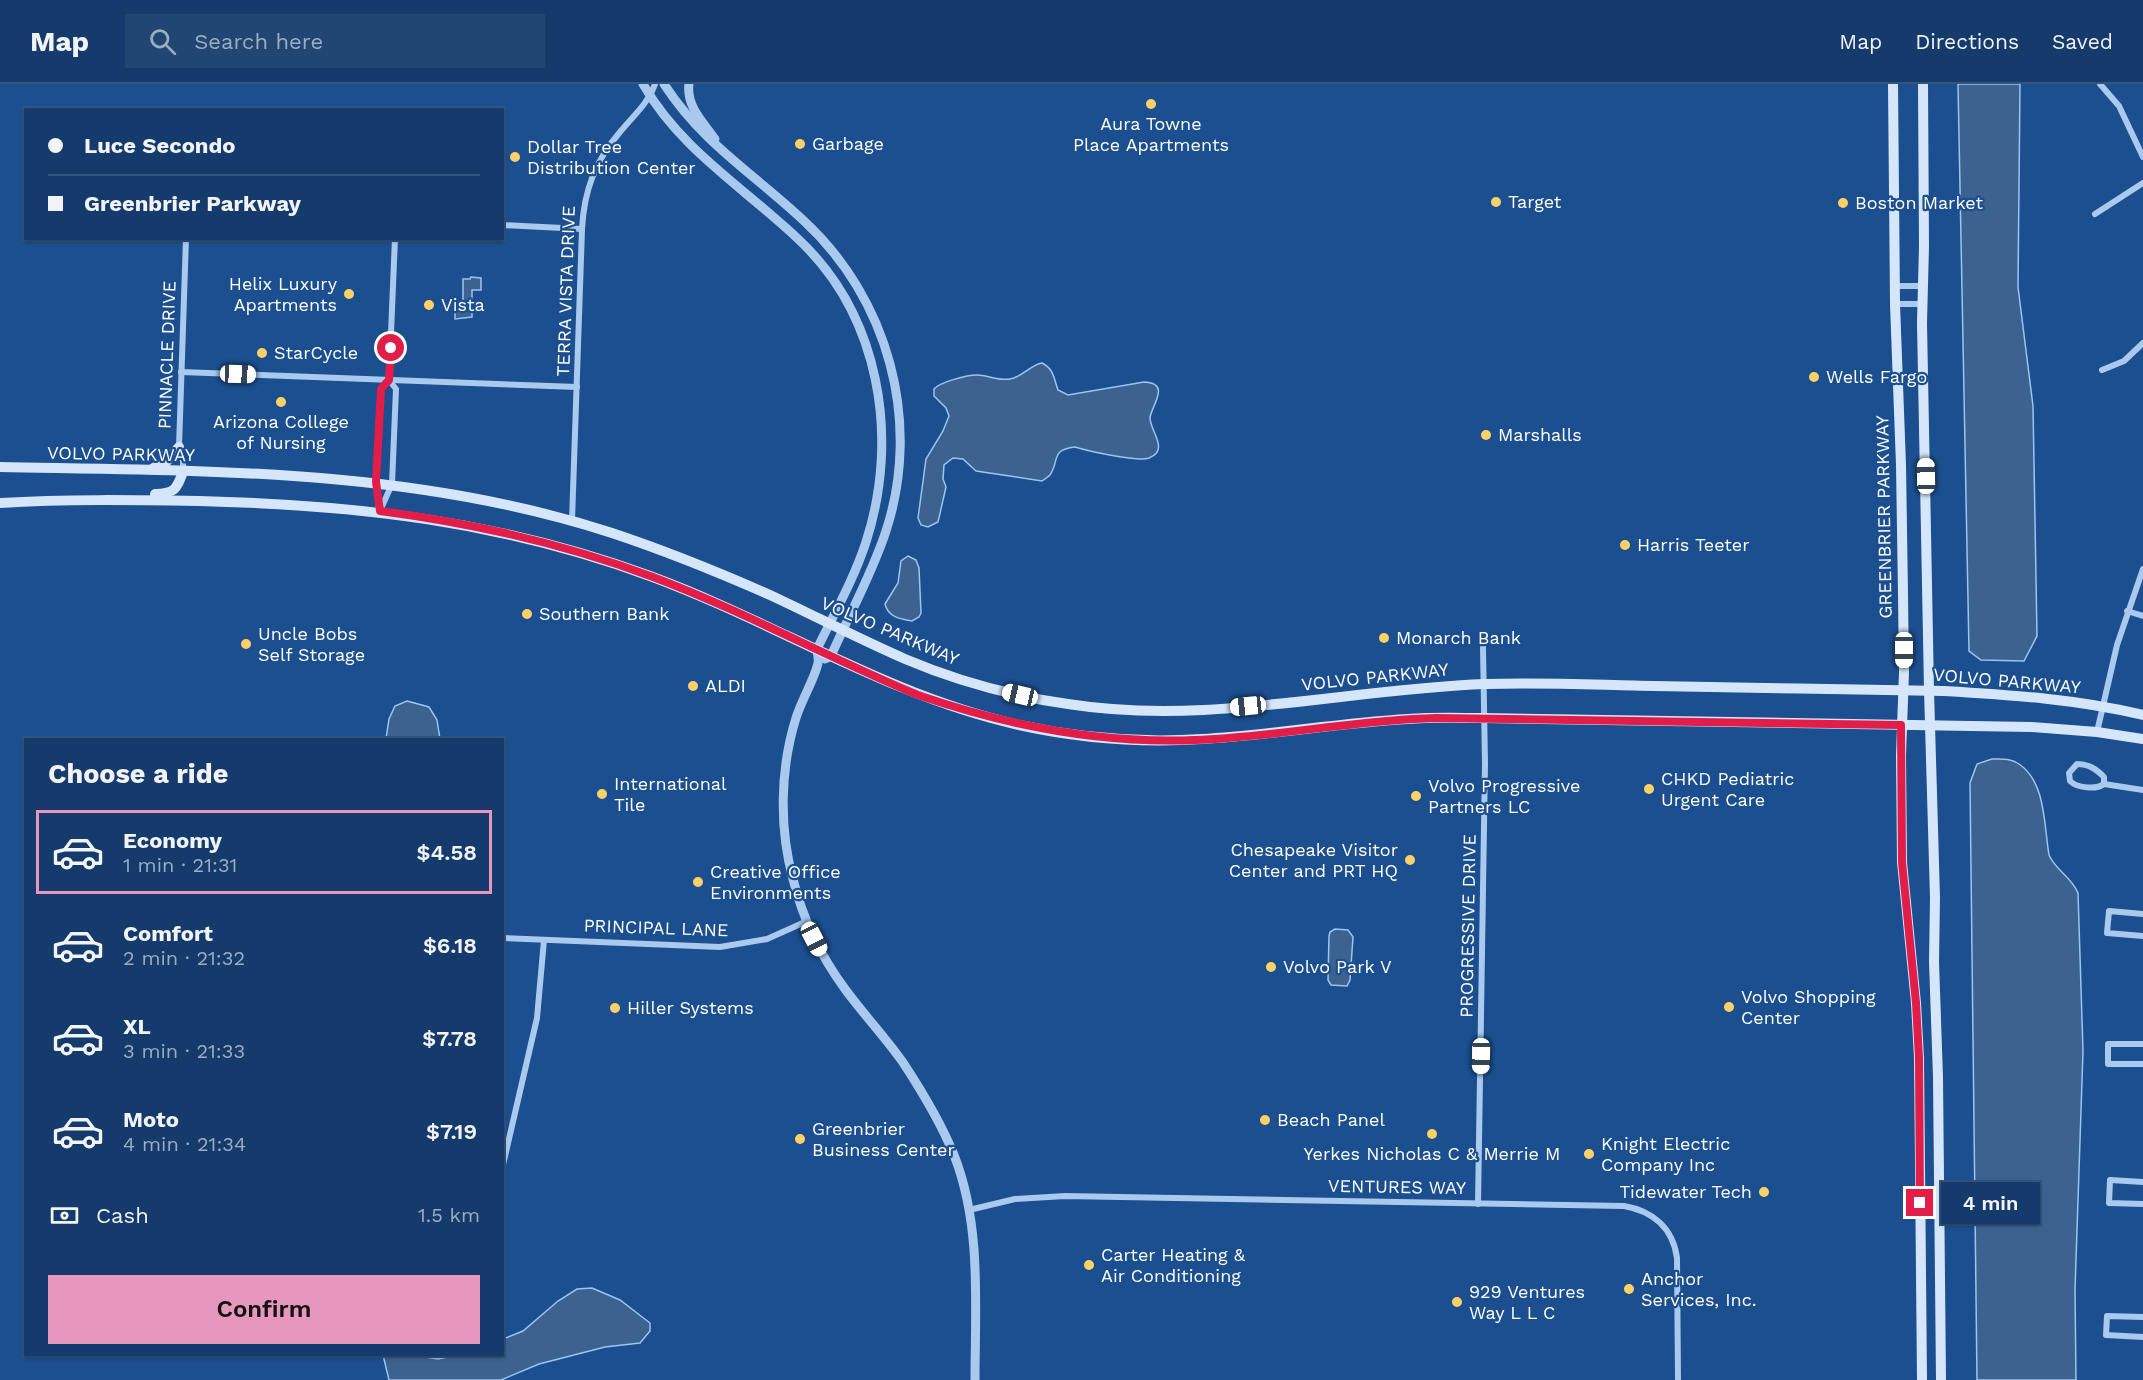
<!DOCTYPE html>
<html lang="en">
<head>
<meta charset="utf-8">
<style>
	body { margin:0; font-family:"Work Sans",sans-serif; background:#214673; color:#f1f3f6; height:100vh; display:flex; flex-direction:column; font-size:22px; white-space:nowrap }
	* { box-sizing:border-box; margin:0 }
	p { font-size:20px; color:#9dadc1 }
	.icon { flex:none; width:33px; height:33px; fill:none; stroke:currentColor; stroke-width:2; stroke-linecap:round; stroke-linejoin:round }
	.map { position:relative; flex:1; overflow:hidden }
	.panel { position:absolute; left:24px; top:654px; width:480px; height:618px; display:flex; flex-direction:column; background:#143b6b; border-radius:0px; box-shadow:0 2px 4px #0004,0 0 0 2px #33557e }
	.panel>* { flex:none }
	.banner { position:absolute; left:24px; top:24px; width:480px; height:132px; border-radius:0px; box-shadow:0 2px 4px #0004,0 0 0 2px #33557e; display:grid; align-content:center; height:132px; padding:0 24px; background:#143b6b }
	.end { position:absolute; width:27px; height:27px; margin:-14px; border:8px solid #e11d48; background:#fff; box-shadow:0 0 0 3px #fff }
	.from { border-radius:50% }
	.bubble { position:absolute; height:42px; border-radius:0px; background:#143b6b; box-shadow:0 2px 4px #0004,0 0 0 2px #33557e; font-size:20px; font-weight:600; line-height:42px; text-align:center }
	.car { position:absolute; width:18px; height:36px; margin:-18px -9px; border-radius:8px; box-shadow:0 0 4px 2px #0007; background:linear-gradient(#fff 24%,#345 0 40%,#fff 0 76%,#345 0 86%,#fff 0) }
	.banner b { display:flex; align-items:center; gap:21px; height:57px; font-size:22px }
	.banner b+b { border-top:2px solid #33557e }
	.banner i { width:15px; height:15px; background:#f1f3f6 }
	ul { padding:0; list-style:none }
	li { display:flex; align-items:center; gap:18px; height:84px; margin:0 12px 9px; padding:0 12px; border:3px solid transparent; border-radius:0px }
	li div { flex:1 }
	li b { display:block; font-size:22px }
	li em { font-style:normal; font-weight:600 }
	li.current { border-color:#e797bd }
	li>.icon { width:54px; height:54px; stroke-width:1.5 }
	h2 { padding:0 24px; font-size:27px; line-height:72px }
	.pay { display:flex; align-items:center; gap:15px; height:66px; padding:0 24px; font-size:22px }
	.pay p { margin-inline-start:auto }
	.action { display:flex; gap:12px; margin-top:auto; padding:12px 24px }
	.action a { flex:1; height:69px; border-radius:0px; background:#e797bd; color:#111; font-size:24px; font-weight:600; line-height:69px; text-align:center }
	header { display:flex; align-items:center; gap:36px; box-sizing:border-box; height:84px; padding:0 30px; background:#143b6b; border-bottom:2px solid #33557e }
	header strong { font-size:28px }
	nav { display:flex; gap:33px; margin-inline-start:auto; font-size:21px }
	.search { width:420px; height:54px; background:#214673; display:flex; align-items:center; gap:15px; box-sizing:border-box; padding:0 21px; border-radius:0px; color:#9dadc1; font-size:22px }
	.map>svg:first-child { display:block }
	.water { fill:#3c6290; stroke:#9cc4f0; stroke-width:1.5 }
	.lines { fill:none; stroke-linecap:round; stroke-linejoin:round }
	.minor { stroke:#a9c9ee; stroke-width:6 }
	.tertiary { stroke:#a9c9ee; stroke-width:9 }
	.secondary { stroke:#d6e6fa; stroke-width:10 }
	.route { stroke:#e11d48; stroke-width:8 }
	.poi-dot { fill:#ffd166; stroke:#1b4f8f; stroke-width:2 }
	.labels { text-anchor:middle; stroke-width:4.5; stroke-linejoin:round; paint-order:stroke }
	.poi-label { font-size:18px; fill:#fff; stroke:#1b4f8f; text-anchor:start }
	.street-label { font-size:18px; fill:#fff; stroke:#1b4f8f }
</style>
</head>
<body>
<header>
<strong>Map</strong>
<div class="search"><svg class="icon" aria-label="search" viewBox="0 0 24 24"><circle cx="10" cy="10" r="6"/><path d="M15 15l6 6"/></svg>Search here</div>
<nav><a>Map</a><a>Directions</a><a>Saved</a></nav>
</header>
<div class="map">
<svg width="2143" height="1296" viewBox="0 0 2143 1296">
	<rect width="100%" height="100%" fill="#1b4f8f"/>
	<!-- water -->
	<g class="water">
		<polygon points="1958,0 2020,0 2018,203 2033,322 2037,552 2024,577 1981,576 1969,567"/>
		<polygon points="471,193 481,194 481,206 472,206 472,233 455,235 455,219 458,219 460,223 463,222 463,195 470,195"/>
		<path d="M1042 279C1054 285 1054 295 1058 306L1068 311 1144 298C1172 299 1151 322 1150 334 1150 347 1170 366 1149 374 1137 378 1088 367 1075 363 1050 366 1060 376 1050 391 1048 393 1045 395 1042 397L976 387 963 375 953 374 944 381 943 395 946 403 938 438 928 443 921 441 918 434 926 375 943 347 949 332 946 324 934 312V305C940 298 967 291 977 291 988 291 998 297 1010 295 1023 293 1030 281 1042 279Z"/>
		<path d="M908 472 916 476 919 484 921 529 919 533 912 537C900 535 888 533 885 520L898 499 901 477Z"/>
		<polygon points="407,617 429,623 437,636 440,655 386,655 389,635 395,622"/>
		<path d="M1992 675C2001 675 2011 674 2019 680 2046 698 2044 742 2049 771 2056 787 2071 792 2078 809L2083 967 2075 1206 2076 1296H1977L1970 699 1977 680Z"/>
		<polygon points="1335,845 1348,846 1353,853 1350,896 1347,902 1331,901 1328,896 1329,852 1330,848"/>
		<polygon points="592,1204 620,1216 650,1239 650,1247 640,1259 605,1263 539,1280 501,1296 389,1296 383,1271 413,1271 438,1275 458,1271 502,1270 503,1255 523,1247 558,1217 577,1205"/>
	</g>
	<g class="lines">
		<!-- minor -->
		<g class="minor">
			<polyline points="2100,0 2119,22 2143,73"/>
			<polyline points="2095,130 2143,99"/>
			<polyline points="502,141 582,145"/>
			<polyline points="1895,202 1923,202"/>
			<polyline points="1895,220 1922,220"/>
			<polyline points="2102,286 2124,277 2143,259"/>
			<polyline points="181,288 577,303"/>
			<polyline points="183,387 183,377 179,363 186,154"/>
			<polyline points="379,427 376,398 381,305 389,296"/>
			<polyline points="380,427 392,400 396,305 389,296 395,154"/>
			<path d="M572 437 582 145C584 107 595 77 620 48 633 32 648 20 655 0"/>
			<polyline points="2127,527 2143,532"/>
			<polyline points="2097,648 2117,561 2143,485"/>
			<path d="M2104 700V693C2096 685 2089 680 2077 680L2069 689 2070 697C2077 704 2096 706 2104 700L2143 706"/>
			<polyline points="2143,830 2109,827 2107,849 2143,852"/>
			<polyline points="502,854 720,863 767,855 805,838"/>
			<polyline points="2143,960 2108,960 2108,980 2143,980"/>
			<polyline points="502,1085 537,934 544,856"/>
			<polyline points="2143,1098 2110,1096 2109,1119 2143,1120"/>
			<polyline points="1478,1120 1485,680 1483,563"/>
			<path d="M969 1126 1015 1115 1065 1112 1624 1122C1653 1127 1673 1144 1677 1174L1678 1296"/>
			<polyline points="2143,1233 2107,1232 2106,1251 2143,1253"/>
		</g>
		<!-- tertiary -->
		<g class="tertiary">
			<path d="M643 0C680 65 743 103 796 153 880 230 900 353 866 458 854 495 834 530 817 565 817 569 819 575 818 579 815 594 801 617 796 634 780 685 779 744 793 795 803 836 820 871 845 905 864 931 886 954 904 980 923 1009 941 1039 954 1071 982 1142 975 1222 975 1296"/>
			<path d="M664 0C703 60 753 89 803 136 888 214 922 337 886 447 872 490 849 531 831 572L825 575"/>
			<path d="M689 0C686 22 703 38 715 55"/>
		</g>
		<!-- secondary -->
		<g class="secondary">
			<polyline points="1893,0 1895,220 1901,381 1903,510 1904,588 1901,671 1902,778 1916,919 1919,974 1922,1296"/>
			<polyline points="1923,0 1924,162 1922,239 1929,606 1935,814 1934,878 1938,993 1941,1296"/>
			<path d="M0 383C207 387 412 384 612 449 666 467 718 488 770 511 815 532 859 555 905 575 957 597 1012 612 1068 620 1207 642 1346 605 1485 600 1541 598 1598 601 1654 602 1751 604 1847 605 1944 607 2011 611 2077 615 2143 631"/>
			<polyline points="152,385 167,377 179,363"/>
			<path d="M155 410C175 409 176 406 183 388"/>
			<path d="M0 419C66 415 133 416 199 417 357 421 501 437 650 492 775 538 888 612 1019 641 1078 654 1141 659 1202 655 1271 651 1339 639 1408 635 1433 633 1459 634 1484 634L2031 643 2097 648 2143 655"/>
		</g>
	</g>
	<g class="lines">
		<!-- route -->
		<path class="route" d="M391 264 389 296 381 305 376 398 380 427C472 439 565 460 653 493 743 527 829 574 918 611 1008 642 1100 660 1195 656 1276 653 1355 636 1436 634L1901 641 1902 778 1916 919 1919 974 1920 1119"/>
	</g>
	<!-- markers -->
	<g class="poi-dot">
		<circle cx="1151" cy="20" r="6"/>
		<circle cx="800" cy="60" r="6"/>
		<circle cx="515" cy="73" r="6"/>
		<circle cx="1496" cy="118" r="6"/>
		<circle cx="1843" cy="119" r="6"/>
		<circle cx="349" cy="210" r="6"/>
		<circle cx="429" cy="221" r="6"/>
		<circle cx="262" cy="269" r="6"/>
		<circle cx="1814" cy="293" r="6"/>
		<circle cx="281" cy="318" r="6"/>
		<circle cx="1486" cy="351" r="6"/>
		<circle cx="1625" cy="461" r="6"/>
		<circle cx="527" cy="530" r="6"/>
		<circle cx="1384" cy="554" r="6"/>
		<circle cx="246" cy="560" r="6"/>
		<circle cx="693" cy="602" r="6"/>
		<circle cx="1649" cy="705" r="6"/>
		<circle cx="602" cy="710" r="6"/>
		<circle cx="1416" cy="712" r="6"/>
		<circle cx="1410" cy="776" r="6"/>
		<circle cx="698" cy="798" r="6"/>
		<circle cx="1271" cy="883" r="6"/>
		<circle cx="1729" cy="923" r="6"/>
		<circle cx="615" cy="924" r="6"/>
		<circle cx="1265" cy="1036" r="6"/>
		<circle cx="1432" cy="1050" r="6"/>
		<circle cx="800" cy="1055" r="6"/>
		<circle cx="1589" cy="1070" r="6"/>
		<circle cx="1764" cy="1108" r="6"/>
		<circle cx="1089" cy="1181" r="6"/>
		<circle cx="1629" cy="1205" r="6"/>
		<circle cx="1457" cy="1218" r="6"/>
	</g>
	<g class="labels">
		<!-- poi labels -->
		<g class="poi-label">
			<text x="1151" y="46" text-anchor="middle">Aura Towne<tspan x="1151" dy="21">Place Apartments</tspan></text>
			<text x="812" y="66">Garbage</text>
			<text x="527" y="69">Dollar Tree<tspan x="527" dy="21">Distribution Center</tspan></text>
			<text x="1508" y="124">Target</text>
			<text x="1855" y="125">Boston Market</text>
			<text x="337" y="206" text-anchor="end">Helix Luxury<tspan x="337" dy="21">Apartments</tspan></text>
			<text x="441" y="227">Vista</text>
			<text x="274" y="275">StarCycle</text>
			<text x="1826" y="299">Wells Fargo</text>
			<text x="281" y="344" text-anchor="middle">Arizona College<tspan x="281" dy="21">of Nursing</tspan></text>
			<text x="1498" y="357">Marshalls</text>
			<text x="1637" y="467">Harris Teeter</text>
			<text x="539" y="536">Southern Bank</text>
			<text x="258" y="556">Uncle Bobs<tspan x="258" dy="21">Self Storage</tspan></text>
			<text x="1396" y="560">Monarch Bank</text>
			<text x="705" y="608">ALDI</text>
			<text x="1661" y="701">CHKD Pediatric<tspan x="1661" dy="21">Urgent Care</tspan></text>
			<text x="614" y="706">International<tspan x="614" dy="21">Tile</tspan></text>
			<text x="1428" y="708">Volvo Progressive<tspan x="1428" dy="21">Partners LC</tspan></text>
			<text x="1398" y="772" text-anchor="end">Chesapeake Visitor<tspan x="1398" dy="21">Center and PRT HQ</tspan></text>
			<text x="710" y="794">Creative Office<tspan x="710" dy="21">Environments</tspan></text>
			<text x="1283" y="889">Volvo Park V</text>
			<text x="1741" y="919">Volvo Shopping<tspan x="1741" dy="21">Center</tspan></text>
			<text x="627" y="930">Hiller Systems</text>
			<text x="1277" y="1042">Beach Panel</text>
			<text x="812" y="1051">Greenbrier<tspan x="812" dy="21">Business Center</tspan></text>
			<text x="1601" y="1066">Knight Electric<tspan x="1601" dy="21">Company Inc</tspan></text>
			<text x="1432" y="1076" text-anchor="middle">Yerkes Nicholas C &amp; Merrie M</text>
			<text x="1752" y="1114" text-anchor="end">Tidewater Tech</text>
			<text x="1101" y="1177">Carter Heating &amp;<tspan x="1101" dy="21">Air Conditioning</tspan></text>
			<text x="1641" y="1201">Anchor<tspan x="1641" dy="21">Services, Inc.</tspan></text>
			<text x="1469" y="1214">929 Ventures<tspan x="1469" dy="21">Way L L C</tspan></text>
		</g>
		<!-- street labels -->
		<g class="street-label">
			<text transform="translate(566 207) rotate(-88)" y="6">TERRA VISTA DRIVE</text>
			<text transform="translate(167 271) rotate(-88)" y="6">PINNACLE DRIVE</text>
			<text transform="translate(121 370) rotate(1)" y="6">VOLVO PARKWAY</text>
			<text transform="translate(1884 433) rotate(-91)" y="6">GREENBRIER PARKWAY</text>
			<text transform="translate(890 547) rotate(23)" y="6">VOLVO PARKWAY</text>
			<text transform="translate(1375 593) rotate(-6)" y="6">VOLVO PARKWAY</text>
			<text transform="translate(2007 597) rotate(5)" y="6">VOLVO PARKWAY</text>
			<text transform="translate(1468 842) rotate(-89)" y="6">PROGRESSIVE DRIVE</text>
			<text transform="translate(656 844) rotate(2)" y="6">PRINCIPAL LANE</text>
			<text transform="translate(1397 1103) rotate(1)" y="6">VENTURES WAY</text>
		</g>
	</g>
</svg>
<i class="end from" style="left:391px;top:264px"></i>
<i class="end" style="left:1920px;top:1119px"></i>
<div class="bubble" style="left:1941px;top:1098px;width:99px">4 min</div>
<i class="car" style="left:238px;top:290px;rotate:92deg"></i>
<i class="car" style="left:1926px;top:392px;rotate:359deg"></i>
<i class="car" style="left:1904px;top:566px;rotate:180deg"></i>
<i class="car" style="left:1020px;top:611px;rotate:283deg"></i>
<i class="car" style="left:1248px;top:622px;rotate:264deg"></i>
<i class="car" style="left:814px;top:855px;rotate:153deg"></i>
<i class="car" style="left:1481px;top:972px;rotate:181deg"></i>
<div class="banner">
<b><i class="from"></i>Luce Secondo</b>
<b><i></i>Greenbrier Parkway</b>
</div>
<section class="panel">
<h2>Choose a ride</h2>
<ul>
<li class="current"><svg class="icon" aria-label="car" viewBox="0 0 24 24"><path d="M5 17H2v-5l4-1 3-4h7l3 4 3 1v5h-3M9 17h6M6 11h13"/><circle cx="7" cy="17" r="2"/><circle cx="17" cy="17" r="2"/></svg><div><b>Economy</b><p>1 min · 21:31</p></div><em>$4.58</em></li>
<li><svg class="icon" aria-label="car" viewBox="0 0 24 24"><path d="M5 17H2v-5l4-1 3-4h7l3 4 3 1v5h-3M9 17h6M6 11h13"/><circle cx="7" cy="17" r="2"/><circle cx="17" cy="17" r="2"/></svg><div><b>Comfort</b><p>2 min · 21:32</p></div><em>$6.18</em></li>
<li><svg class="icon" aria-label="car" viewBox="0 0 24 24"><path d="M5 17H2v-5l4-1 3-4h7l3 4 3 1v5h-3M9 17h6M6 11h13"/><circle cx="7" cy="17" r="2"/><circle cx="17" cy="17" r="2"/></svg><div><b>XL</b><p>3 min · 21:33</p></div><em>$7.78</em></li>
<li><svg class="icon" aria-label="car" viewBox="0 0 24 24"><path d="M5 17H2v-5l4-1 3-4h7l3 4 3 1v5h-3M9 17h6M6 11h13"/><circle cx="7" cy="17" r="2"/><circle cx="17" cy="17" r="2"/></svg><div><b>Moto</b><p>4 min · 21:34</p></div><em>$7.19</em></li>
</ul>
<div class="pay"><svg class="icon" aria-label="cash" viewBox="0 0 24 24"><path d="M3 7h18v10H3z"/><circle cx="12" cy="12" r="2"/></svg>Cash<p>1.5 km</p></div>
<div class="action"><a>Confirm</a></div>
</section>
</div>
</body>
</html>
